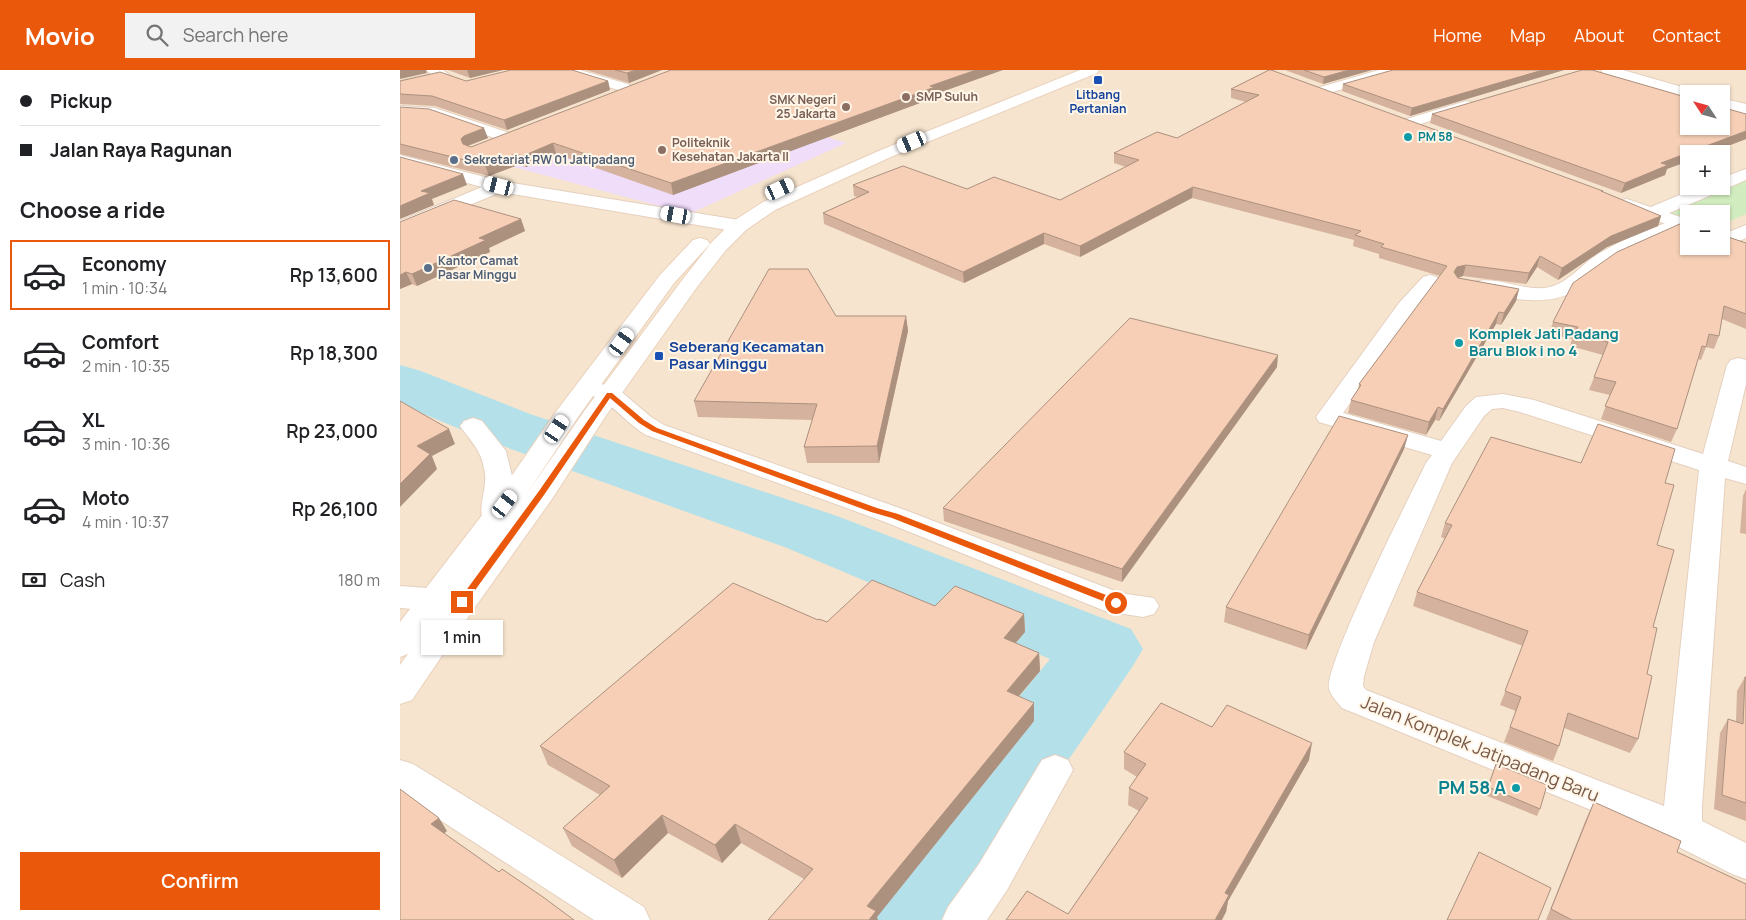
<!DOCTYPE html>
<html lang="en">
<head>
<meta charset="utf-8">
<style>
	body { margin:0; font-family:Manrope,sans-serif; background:#f2f2f2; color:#202124; height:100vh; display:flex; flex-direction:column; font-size:19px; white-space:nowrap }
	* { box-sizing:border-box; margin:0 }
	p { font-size:16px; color:#757577 }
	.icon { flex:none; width:28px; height:28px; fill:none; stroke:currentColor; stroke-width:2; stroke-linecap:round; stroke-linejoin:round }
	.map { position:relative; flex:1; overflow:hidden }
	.details { display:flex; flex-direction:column; background:#fff; width:400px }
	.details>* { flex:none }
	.guide { display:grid; align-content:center; height:110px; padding:0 20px; background:#fff }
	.needle { width:32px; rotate:306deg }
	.fabs { position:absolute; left:1280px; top:15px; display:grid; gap:10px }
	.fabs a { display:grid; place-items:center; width:50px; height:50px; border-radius:0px; background:#fff; box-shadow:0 1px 4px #0004; font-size:25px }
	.end { position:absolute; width:22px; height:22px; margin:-11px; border:6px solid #ea580c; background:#fff; box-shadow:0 0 0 2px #fff }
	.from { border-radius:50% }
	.bubble { position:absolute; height:35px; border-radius:0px; background:#fff; box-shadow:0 1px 4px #0004; font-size:16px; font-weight:600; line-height:35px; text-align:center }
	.car { position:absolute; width:15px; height:30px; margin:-15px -8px; border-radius:6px; box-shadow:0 0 4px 1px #0007; background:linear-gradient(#fff 24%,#345 0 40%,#fff 0 76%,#345 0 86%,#fff 0) }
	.guide b { display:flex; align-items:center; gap:18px; height:48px; font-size:19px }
	.guide b+b { border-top:1px solid #e0e0e0 }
	.guide i { width:12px; height:12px; background:#202124 }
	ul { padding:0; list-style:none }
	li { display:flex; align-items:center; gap:15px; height:70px; margin:0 10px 8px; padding:0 10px; border:2px solid transparent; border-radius:0px }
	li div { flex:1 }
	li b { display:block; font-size:19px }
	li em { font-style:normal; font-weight:600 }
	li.on { border-color:#ea580c }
	li>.icon { width:45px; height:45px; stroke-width:1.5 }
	h2 { padding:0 20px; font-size:22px; line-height:60px }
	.pay { display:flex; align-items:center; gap:12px; height:55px; padding:0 20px; font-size:19px }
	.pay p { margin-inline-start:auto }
	.button { display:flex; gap:10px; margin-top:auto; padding:10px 20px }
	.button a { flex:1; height:58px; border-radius:0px; background:#ea580c; color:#fff; font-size:20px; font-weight:600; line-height:58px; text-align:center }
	header { display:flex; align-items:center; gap:30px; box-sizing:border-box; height:70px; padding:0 25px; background:#ea580c; color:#fff }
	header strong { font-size:24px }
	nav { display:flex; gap:28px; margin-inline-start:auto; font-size:18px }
	.search { width:350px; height:45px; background:#f2f2f2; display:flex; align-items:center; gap:12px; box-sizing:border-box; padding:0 18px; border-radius:0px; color:#757577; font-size:19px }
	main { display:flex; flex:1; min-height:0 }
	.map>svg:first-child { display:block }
	.residential { fill:#f6e4ce; fill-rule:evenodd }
	.education { fill:#f0ddfa }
	.green { fill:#d1ecbe }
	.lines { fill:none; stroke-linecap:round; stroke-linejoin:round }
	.river { fill:#b4e1e9; fill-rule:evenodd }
	.minor-casing { stroke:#e5d0bf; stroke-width:2 }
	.tertiary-casing { stroke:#e5d0bf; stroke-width:2 }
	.secondary-casing { stroke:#ead1bb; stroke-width:2 }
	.minor { fill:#fff; fill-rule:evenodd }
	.tertiary { fill:#fff; fill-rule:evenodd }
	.secondary { fill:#fff; fill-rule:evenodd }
	.wall { fill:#d4b29d }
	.shaded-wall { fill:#ac917f }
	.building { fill:#f6cfb6; stroke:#ac917f }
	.route { fill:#ea580c }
	.transit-dot { fill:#1a4fb4; stroke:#fff6e8; stroke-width:2 }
	.education-dot { fill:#8d6e63; stroke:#fff6e8; stroke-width:2 }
	.culture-dot { fill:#0f9aa8; stroke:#fff6e8; stroke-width:2 }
	.service-dot { fill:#5c6f8a; stroke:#fff6e8; stroke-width:2 }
	.labels { text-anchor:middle; stroke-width:4; stroke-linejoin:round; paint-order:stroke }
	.far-transit-label { font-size:12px; font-weight:bold; fill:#164399; stroke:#fff6e8 }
	.far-education-label { font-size:12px; font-weight:bold; fill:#785e54; stroke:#fff6e8; text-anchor:start }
	.far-culture-label { font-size:12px; font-weight:bold; fill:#0d838f; stroke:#fff6e8; text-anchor:start }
	.far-service-label { font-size:12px; font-weight:bold; fill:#4e5e75; stroke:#fff6e8; text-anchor:start }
	.culture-label { font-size:15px; font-weight:bold; fill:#0d838f; stroke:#fff6e8; text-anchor:start }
	.transit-label { font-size:15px; font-weight:bold; fill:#164399; stroke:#fff6e8; text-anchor:start }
	.near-street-label { font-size:18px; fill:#775746; stroke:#fff6e8 }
	.near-culture-label { font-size:18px; font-weight:bold; fill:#0d838f; stroke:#fff6e8; text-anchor:end }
</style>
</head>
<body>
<header>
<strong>Movio</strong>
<div class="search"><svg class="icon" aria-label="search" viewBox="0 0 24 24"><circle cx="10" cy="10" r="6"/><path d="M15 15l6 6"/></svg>Search here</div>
<nav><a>Home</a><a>Map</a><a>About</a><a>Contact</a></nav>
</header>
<main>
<section class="details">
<div class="guide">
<b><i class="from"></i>Pickup</b>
<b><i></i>Jalan Raya Ragunan</b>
</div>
<h2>Choose a ride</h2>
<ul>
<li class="on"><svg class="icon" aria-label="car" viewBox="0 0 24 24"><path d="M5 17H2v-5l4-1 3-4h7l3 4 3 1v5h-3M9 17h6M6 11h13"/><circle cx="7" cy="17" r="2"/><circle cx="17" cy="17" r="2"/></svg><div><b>Economy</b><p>1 min · 10:34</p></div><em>Rp 13,600</em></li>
<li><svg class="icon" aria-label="car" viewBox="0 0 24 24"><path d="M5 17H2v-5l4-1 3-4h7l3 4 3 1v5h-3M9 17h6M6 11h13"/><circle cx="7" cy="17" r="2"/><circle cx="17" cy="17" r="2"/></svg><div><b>Comfort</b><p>2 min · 10:35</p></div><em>Rp 18,300</em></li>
<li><svg class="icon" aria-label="car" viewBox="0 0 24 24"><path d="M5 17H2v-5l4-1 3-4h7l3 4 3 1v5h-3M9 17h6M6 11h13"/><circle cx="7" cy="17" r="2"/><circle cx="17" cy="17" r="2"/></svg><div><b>XL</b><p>3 min · 10:36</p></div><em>Rp 23,000</em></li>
<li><svg class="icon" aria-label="car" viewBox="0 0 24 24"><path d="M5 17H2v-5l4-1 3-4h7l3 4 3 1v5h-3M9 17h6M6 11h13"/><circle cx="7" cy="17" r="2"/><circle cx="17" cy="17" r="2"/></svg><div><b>Moto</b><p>4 min · 10:37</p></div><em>Rp 26,100</em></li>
</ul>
<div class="pay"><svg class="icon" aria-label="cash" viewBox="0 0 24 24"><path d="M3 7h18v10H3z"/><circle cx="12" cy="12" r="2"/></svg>Cash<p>180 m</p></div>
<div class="button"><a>Confirm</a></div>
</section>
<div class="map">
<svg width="1346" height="850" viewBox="0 0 1346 850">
	<rect width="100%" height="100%" fill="#fef3e0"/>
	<!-- residential -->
	<path class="residential" d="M0 0H1346V850H0ZM1289 24H1321V56H1289ZM1289 84H1321V116H1289ZM1289 144H1321V176H1289Z"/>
	<!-- education -->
	<polygon class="education" points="287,23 446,73 289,144 76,87"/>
	<!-- green -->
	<polygon class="green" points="1346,109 1346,144 1321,155 1321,144 1289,144 1289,152 1265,143"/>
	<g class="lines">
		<!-- river -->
		<polygon class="river" points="0,295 21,301 130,344 437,446 731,559 743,579 731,599 558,850 448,850 463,817 650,589 387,478 86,370 0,334"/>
		<!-- minor casing -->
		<g class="minor-casing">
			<g id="minor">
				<polygon points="26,0 43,0 51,6 49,9 0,19 0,11 31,4"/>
				<polygon points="158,0 180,0 234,16 236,19 234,22 229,23 160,3"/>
				<polygon points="979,0 1001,0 999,3 922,25 917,24 915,21 917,18"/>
				<polygon points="1201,0 1223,0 1296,21 1298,24 1289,24 1289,28 1203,3"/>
				<polygon points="1321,28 1346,34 1346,44 1321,37"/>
				<polygon points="1066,31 1071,32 1073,35 1071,38 1008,58 1003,56 1000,53 1003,50"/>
				<polygon points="0,36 35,38 115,65 117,68 115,71 109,73 33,47 0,46"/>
				<polygon points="0,85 100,111 339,150 346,152 348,156 346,160 339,162 101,122 0,164 0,151 82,117 0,95"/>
				<polygon points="1346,99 1346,110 1260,147 1253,149 1246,147 1244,143 1246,139 1301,116 1321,116 1321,108"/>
				<path d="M1283 148 1289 150V158C1263 168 1235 178 1211 193 1198 201 1188 213 1175 221 1145 238 1105 228 1074 220L1071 216 1074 212C1098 205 1124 223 1150 217 1169 212 1182 194 1198 184 1223 169 1255 155 1283 148Z"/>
				<polygon points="1346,155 1346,168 1332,174 1321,175 1321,165"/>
				<path d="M1030 205 1037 207 1040 211 1015 243 943 343 1041 371 1066 336 1076 327 1103 324 1134 330 1303 384 1327 295 1331 290 1339 288 1346 290V314L1328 391 1346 397V414L1325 408 1302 737V751L1346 773V809L1332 804 1269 772 942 638C938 633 931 626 929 619 924 595 1010 426 1026 393L1032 385 919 352 916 347 999 233 1023 207ZM1103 338 1120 342 1299 400 1264 736 966 620 963 616 964 606 974 572 1052 393 1084 346 1092 339Z"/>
				<path d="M188 310 218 319 251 347 264 355 505 440 720 523 754 528 759 536 754 544 743 547 705 541 485 452 246 365C230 356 214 336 200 329 191 324 182 325 176 317L180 312Z"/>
				<path d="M73 348 82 351 106 381 112 406 109 448 105 454 95 457 85 454C76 440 87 420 85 404 82 381 73 374 60 356L64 351Z"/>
				<polygon points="0,516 55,520 66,523 70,531 66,539 55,542 0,538"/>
				<polygon points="655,685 668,690 673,700 607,820 587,850 542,850 548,837 579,794 642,690"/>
				<polygon points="0,690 13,694 244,837 250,850 194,850 0,724"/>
			</g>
		</g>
		<!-- tertiary casing -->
		<g class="tertiary-casing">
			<polygon id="tertiary" points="1227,129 1289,150 1289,162 1221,138 1218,134 1221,130"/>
		</g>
		<!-- secondary casing -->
		<g class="secondary-casing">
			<polygon id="secondary" points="680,0 699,0 697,3 493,86 375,140 346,160 326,180 297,217 205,347 152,429 73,540 12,630 0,634 0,595 8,584 0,587 0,552 106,414 158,339 260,205 293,170 300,168 307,170 310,174 274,213 178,347 126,425 185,340 283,209 312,172 332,152 363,132 481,80"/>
		</g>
		<!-- minor -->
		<use href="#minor" class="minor"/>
		<!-- tertiary -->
		<use href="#tertiary" class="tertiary"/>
		<!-- secondary -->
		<use href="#secondary" class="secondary"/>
	</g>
	<!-- wall -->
	<g class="wall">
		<polygon points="48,0 103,0 70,8"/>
		<polygon points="186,0 262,0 229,13"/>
		<polygon points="869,0 1203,122 1261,146 1258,156 1207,177 1158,210 1137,197 1126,214 1063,206 1058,208 1119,219 1116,231 1101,255 1096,254 1039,351 1035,350 1026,365 948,343 951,330 958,319 959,314 1040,206 979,188 979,184 953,176 954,170 792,128 680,187 644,174 564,213 424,154 423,143 458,127 454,126 453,115 567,119 660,130 726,97 714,93 714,83 777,68 846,32 831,28 831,19"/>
		<polygon points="885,0 972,0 923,14"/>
		<polygon points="1164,0 1010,46 942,21 943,14"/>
		<polygon points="0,11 208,11 210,20 107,60 35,36 0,34"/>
		<polygon points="536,24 536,27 273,125 156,84 126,97 118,95 89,106 0,84 0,37 88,68 68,76 71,77"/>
		<polygon points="1032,44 1346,69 1307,84 1289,84 1267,99 1265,105 1221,123 1030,53"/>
		<polygon points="121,149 125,161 89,178 90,182 17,216 12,214 0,219 0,152"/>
		<polygon points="1325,166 1346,173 1346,259 1322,249 1319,266 1314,279 1306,277 1301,290 1298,289 1277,359 1271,372 1201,349 1210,325 1189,320 1203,285 1170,276 1172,269 1149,264 1153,252 1289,176"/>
		<polygon points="506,246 508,261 479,393 407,393 404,377 412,350 298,347 294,331"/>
		<polygon points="877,297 722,512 544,451 543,438"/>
		<polygon points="1008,365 1004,379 906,580 824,552 826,537"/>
		<polygon points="1181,393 1265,413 1257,475 1253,557 1238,669 1230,683 1164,658 1159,676 1153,691 1104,672 1116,641 1100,635 1123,576 1013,536 1017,522 1045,469 1041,467 1045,453"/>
		<polygon points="1346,419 1346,464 1340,463 1343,426"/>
		<polygon points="535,536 624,544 625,562 616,573 639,583 640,601 619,626 634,651 477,847 404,809 341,773 322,793 268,763 222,808 172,776 163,758 200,725 148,695 140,676 418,550 427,552"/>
		<polygon points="1345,607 1346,607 1346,751 1314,739 1320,663 1328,649 1336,651 1337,621"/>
		<polygon points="812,657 909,690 828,831 826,842 668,844 739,741 728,735 729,718 737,707 724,699 724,682"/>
		<polygon points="1096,694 1140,739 1137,746 1085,725"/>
		<polygon points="1194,732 1277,782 1346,850 1146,850 1186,749"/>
	</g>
	<!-- shaded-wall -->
	<g class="shaded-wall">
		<polygon points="0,0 26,0 27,3 0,9"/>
		<polygon points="67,0 103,0 70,8"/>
		<polygon points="236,0 262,0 229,13 227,3"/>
		<polygon points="576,0 603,0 536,24 536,27 273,125 271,113 530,16"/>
		<polygon points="949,0 972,0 923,14 924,7"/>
		<polygon points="1143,0 1164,0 1010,46 1012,38"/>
		<polygon points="208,11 210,20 107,60 104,50"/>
		<polygon points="84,58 88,68 67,76 64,80 61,69 64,66"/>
		<polygon points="1346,61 1346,69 1307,84 1289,84 1289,91 1267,99 1265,105 1221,123 1225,113 1261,93"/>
		<polygon points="153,73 156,84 126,97 123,86"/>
		<polygon points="115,84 118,95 89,106 85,95"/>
		<polygon points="63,104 67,115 32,129 34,135 0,149 0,136 21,121"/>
		<polygon points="793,117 792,128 680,187 680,176"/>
		<polygon points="1261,146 1258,156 1207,177 1158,210 1162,198 1211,166"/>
		<polygon points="121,149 125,161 89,178 90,182 17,216 12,204 79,168"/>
		<polygon points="644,163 644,174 564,213 563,202"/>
		<polygon points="1140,186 1137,197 1126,214 1129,203"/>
		<polygon points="1066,195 1063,206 1054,209 1054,202 1057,197"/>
		<polygon points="6,202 12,214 0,219 0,205"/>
		<polygon points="1119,219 1116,231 1101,255 1104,243"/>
		<polygon points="1099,242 1096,254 1039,351 1043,339"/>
		<polygon points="506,246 508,261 479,393 477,376"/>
		<polygon points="878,285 877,297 722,512 722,499"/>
		<polygon points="1038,337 1035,350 1026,365 1029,352"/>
		<polygon points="49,359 55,374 32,386 37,399 0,437 0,414 17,376"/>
		<polygon points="1008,365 1004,379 906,580 909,565"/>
		<polygon points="624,544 625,562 605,585 604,568"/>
		<polygon points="639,583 640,601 608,639 607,621"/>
		<polygon points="634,633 634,651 477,847 478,850 469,850 467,836"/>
		<polygon points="912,673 909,690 828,831 826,842 822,850 815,850 825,823"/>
		<polygon points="262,745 268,763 222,808 214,790"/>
		<polygon points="39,748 47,761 39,768 31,754"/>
		<polygon points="335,754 341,773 322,793 315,775"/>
	</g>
	<!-- building -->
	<g class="building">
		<polygon points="111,0 172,0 208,11 104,50 32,26 0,24 0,11 40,2 66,11"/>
		<polygon points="215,0 236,0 227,3"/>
		<polygon points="271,0 576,0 530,16 535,17 271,113 153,73 123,86 115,84 85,95 0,74 0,37 29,39 84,58 64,66 61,69 63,74 71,77"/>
		<polygon points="869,0 871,0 1203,121 1201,121 1261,146 1211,166 1162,198 1140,186 1129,203 1066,195 1057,197 1054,202 1058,208 1119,219 1104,243 1099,242 1043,339 1038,337 1029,352 951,330 961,315 959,314 1047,196 981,177 984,174 955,165 961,161 793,117 680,176 644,163 563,202 423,143 469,122 453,115 503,96 567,119 594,107 660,130 739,90 714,83 757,62 777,68 859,25 831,19"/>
		<polygon points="904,0 949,0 924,7"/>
		<polygon points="993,0 1143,0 1012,38 943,14"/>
		<polygon points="1182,0 1192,0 1289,28 1289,56 1321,56 1321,37 1346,44 1346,61 1261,93 1268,95 1225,113 1032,44"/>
		<polygon points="0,87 63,104 21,121 30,123 0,136"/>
		<polygon points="54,130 121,149 79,168 86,170 12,204 6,202 0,205 0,152"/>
		<polygon points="1282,153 1289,156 1289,176 1321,176 1321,163 1324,162 1325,166 1346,173 1346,244 1324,236 1319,266 1309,264 1306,277 1302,276 1277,359 1205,336 1216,312 1194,307 1208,272 1174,264 1178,257 1153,252 1173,213 1217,182"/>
		<polygon points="369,199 408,199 436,246 506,246 477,376 404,377 417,334 294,331"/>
		<polygon points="730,248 878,285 722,499 543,438"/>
		<polygon points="0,331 49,359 17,376 30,384 0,414"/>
		<polygon points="939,346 1008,365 909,565 826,537"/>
		<polygon points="1198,354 1275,379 1265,413 1274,415 1257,475 1274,480 1253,557 1257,558 1247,604 1252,606 1238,669 1168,643 1159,676 1110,657 1121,627 1105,621 1128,561 1017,522 1052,455 1045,453 1091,367 1181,393"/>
		<polygon points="472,510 535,536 555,516 624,544 604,568 639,583 607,621 634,633 467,836 476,841 469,850 368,850 413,799 335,754 315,775 262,745 214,790 163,758 210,716 140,676 333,513 418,550 419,549 427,552"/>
		<polygon points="1345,607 1346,607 1346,733 1322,725 1328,649 1343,654"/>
		<polygon points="761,633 812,657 827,635 912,673 825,823 829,825 815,850 606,850 627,821 668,844 748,728 729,718 746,694 724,682"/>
		<polygon points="1096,694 1147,715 1140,739 1088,717"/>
		<polygon points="0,719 39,748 31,754 99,802 102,799 143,827 174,850 0,850"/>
		<polygon points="1194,732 1281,771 1277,782 1346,814 1346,850 1172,850 1151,839"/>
		<polygon points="1079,782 1151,818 1138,850 1047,850"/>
	</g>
	<!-- route -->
	<polygon class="route" points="207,323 212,323 244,350 257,358 477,438 498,444 719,530 721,533 716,536 713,535 492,448 471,442 252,361 239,353 210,328 144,425 65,534 59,534 59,530 139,421"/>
	<!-- markers -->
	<g class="transit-dot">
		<rect x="693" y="5" width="10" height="10" rx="2.5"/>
		<rect x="254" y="281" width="10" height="10" rx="2.5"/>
	</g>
	<g class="education-dot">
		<circle cx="506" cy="27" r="5"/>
		<circle cx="446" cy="37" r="5"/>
		<circle cx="262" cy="80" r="5"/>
	</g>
	<g class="culture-dot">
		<circle cx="1008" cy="67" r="5"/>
		<circle cx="1059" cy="273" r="5"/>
		<circle cx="1116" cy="718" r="5"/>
	</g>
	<g class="service-dot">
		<circle cx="54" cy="90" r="5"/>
		<circle cx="28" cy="198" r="5"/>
	</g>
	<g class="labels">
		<!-- far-transit labels -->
		<g class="far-transit-label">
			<text x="698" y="29">Litbang<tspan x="698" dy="14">Pertanian</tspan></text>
		</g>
		<!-- far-education labels -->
		<g class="far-education-label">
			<text x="516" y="31">SMP Suluh</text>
			<text x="436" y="34" text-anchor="end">SMK Negeri<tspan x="436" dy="14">25 Jakarta</tspan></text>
			<text x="272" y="77">Politeknik<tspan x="272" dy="14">Kesehatan Jakarta II</tspan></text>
		</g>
		<!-- far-culture labels -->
		<g class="far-culture-label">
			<text x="1018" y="71">PM 58</text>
		</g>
		<!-- far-service labels -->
		<g class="far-service-label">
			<text x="64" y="94">Sekretariat RW 01 Jatipadang</text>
			<text x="38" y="195">Kantor Camat<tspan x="38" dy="14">Pasar Minggu</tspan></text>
		</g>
		<!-- culture labels -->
		<g class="culture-label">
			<text x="1069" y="269">Komplek Jati Padang<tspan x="1069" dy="17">Baru Blok i no 4</tspan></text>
		</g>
		<!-- transit labels -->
		<g class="transit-label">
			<text x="269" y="282">Seberang Kecamatan<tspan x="269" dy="17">Pasar Minggu</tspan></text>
		</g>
		<!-- near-street labels -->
		<g class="near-street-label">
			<text transform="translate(1080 679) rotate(22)" y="6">Jalan Komplek Jatipadang Baru</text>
		</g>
		<!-- near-culture labels -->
		<g class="near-culture-label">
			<text x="1106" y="724">PM 58 A</text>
		</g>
	</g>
</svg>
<div class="fabs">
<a><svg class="needle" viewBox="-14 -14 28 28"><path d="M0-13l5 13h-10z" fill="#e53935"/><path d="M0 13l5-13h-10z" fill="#757577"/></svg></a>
<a>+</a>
<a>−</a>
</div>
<i class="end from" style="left:716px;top:533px"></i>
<i class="end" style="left:62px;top:532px"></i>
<div class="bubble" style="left:21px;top:550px;width:82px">1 min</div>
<i class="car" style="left:512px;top:72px;rotate:247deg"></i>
<i class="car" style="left:99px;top:116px;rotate:284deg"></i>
<i class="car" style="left:380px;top:119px;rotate:65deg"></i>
<i class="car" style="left:276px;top:145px;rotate:280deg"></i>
<i class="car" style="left:222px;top:272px;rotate:36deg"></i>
<i class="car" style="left:157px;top:359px;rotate:34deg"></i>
<i class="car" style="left:105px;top:434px;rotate:37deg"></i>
</div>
</main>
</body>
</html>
